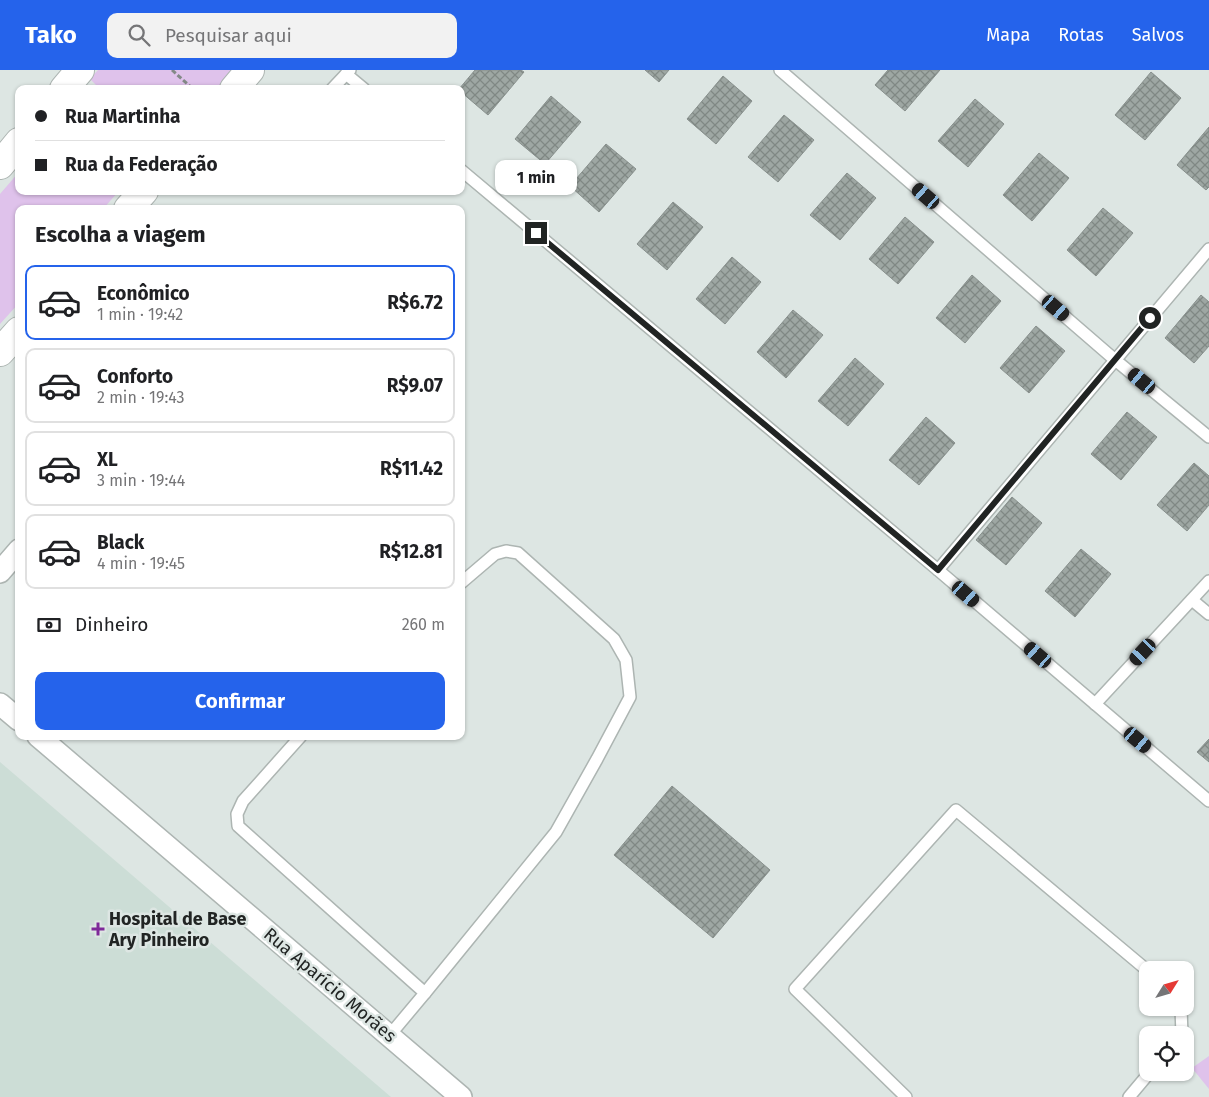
<!DOCTYPE html>
<html lang="pt">
<head>
<meta charset="utf-8">
<style>
	body { margin:0; font-family:"Fira Sans",sans-serif; background:#f2f2f2; color:#202124; height:100vh; display:flex; flex-direction:column; font-size:19px; white-space:nowrap }
	* { box-sizing:border-box; margin:0 }
	p { font-size:16px; color:#757577 }
	.icon { flex:none; width:28px; height:28px; fill:none; stroke:currentColor; stroke-width:2; stroke-linecap:round; stroke-linejoin:round }
	.map { position:relative; flex:1; overflow:hidden }
	.drawer { position:absolute; left:15px; top:135px; width:450px; height:535px; display:flex; flex-direction:column; background:#fff; border-radius:10px; box-shadow:0 1px 4px #0004 }
	.drawer>* { flex:none }
	.banner { position:absolute; left:15px; top:15px; width:450px; height:110px; border-radius:10px; box-shadow:0 1px 4px #0004; display:grid; align-content:center; height:110px; padding:0 20px; background:#fff }
	.needle { width:32px; rotate:53deg }
	.controls { position:absolute; left:1139px; top:891px; display:grid; gap:10px }
	.controls a { display:grid; place-items:center; width:55px; height:55px; border-radius:10px; background:#fff; box-shadow:0 1px 4px #0004; font-size:25px }
	.end { position:absolute; width:22px; height:22px; margin:-11px; border:6px solid #212423; background:#fff; box-shadow:0 0 0 2px #fff }
	.from { border-radius:50% }
	.bubble { position:absolute; height:35px; border-radius:10px; background:#fff; box-shadow:0 1px 4px #0004; font-size:16px; font-weight:700; line-height:35px; text-align:center }
	.car { position:absolute; width:15px; height:30px; margin:-15px -8px; border-radius:6px; box-shadow:0 0 4px 1px #0007; background:linear-gradient(#222 24%,#8ab4d8 0 40%,#222 0 76%,#8ab4d8 0 86%,#222 0) }
	.banner b { display:flex; align-items:center; gap:18px; height:48px; font-size:19px }
	.banner b+b { border-top:1px solid #e0e0e0 }
	.banner i { width:12px; height:12px; background:#202124 }
	ul { padding:0; list-style:none }
	li { display:flex; align-items:center; gap:15px; height:75px; margin:0 10px 8px; padding:0 10px; border:2px solid #e0e0e0; border-radius:10px }
	li div { flex:1 }
	li b { display:block; font-size:19px }
	li em { font-style:normal; font-weight:700 }
	li.on { border-color:#2563eb }
	li>.icon { width:45px; height:45px; stroke-width:1.5 }
	h2 { padding:0 20px; font-size:22px; line-height:60px }
	.pay { display:flex; align-items:center; gap:12px; height:55px; padding:0 20px; font-size:19px }
	.pay p { margin-inline-start:auto }
	.primary-button { display:flex; gap:10px; margin-top:auto; padding:10px 20px }
	.primary-button a { flex:1; height:58px; border-radius:10px; background:#2563eb; color:#fff; font-size:20px; font-weight:700; line-height:58px; text-align:center }
	header { display:flex; align-items:center; gap:30px; box-sizing:border-box; height:70px; padding:0 25px; background:#2563eb; color:#fff }
	header strong { font-size:24px }
	nav { display:flex; gap:28px; margin-inline-start:auto; font-size:18px }
	.search { width:350px; height:45px; background:#f2f2f2; display:flex; align-items:center; gap:12px; box-sizing:border-box; padding:0 18px; border-radius:10px; color:#757577; font-size:19px }
	.map>svg:first-child { display:block }
	.built { fill:#ccddd6 }
	.green { fill:#dfc2eb }
	.building { fill:url(#building-cross-hatch); stroke:#88908d }
	.lines { fill:none; stroke-linecap:round; stroke-linejoin:round }
	.lane-casing { stroke:#adb5b2; stroke-width:14 }
	.street-casing { stroke:#adb5b2; stroke-width:24 }
	.primary-casing { stroke:#adb5b2; stroke-width:30 }
	.path { stroke:#838987; stroke-width:3; stroke-dasharray:5 2.5; stroke-linecap:butt }
	.lane { stroke:#fff; stroke-width:11 }
	.street { stroke:#fff; stroke-width:21 }
	.primary { stroke:#fff; stroke-width:28 }
	.route { stroke:#212423; stroke-width:6 }
	.poi-dot { fill:#7e2a99; stroke:#dde6e3; stroke-width:2 }
	.labels { text-anchor:middle; stroke-width:5; stroke-linejoin:round; paint-order:stroke }
	.poi-label { font-size:18px; font-weight:bold; fill:#212423; stroke:#dde6e3; text-anchor:start }
	.street-label { font-size:18px; fill:#212423; stroke:#dde6e3 }
</style>
</head>
<body>
<header>
<strong>Tako</strong>
<div class="search"><svg class="icon" aria-label="search" viewBox="0 0 24 24"><circle cx="10" cy="10" r="6"/><path d="M15 15l6 6"/></svg>Pesquisar aqui</div>
<nav><a>Mapa</a><a>Rotas</a><a>Salvos</a></nav>
</header>
<div class="map">
<svg width="1209" height="1027" viewBox="0 0 1209 1027">
	<defs>
		<pattern id="building-cross-hatch" width="8" height="8" patternUnits="userSpaceOnUse" patternTransform="scale(1.25)"><rect width="8" height="8" fill="#9ea7a3"/><path d="M0 0l8 8M0 8l8-8" fill="none" stroke="#808884"/></pattern>
	</defs>
	<rect width="100%" height="100%" fill="#dde6e3"/>
	<!-- built -->
	<polygon class="built" points="0,692 391,1027 0,1027"/>
	<!-- green -->
	<g class="green">
		<polygon points="98,0 237,0 220,19 100,19 90,9"/>
		<polygon points="19,102 19,121 118,122 103,139 19,139 19,233 0,254 0,124"/>
		<polygon points="1209,986 1209,1019 1192,998"/>
	</g>
	<!-- building -->
	<g class="building">
		<polygon points="475,0 521,0 524,2 488,45 461,22 461,19 459,19"/>
		<polygon points="645,0 669,0 659,12"/>
		<polygon points="888,0 940,0 905,41 875,15"/>
		<polygon points="1151,2 1181,28 1145,70 1115,45"/>
		<polygon points="723,6 752,31 716,74 687,49"/>
		<polygon points="551,26 581,52 545,94 515,69"/>
		<polygon points="975,29 1004,54 968,97 938,71"/>
		<polygon points="784,45 814,70 778,112 748,87"/>
		<polygon points="1209,57 1209,117 1206,120 1177,95"/>
		<polygon points="606,74 636,99 599,142 570,116"/>
		<polygon points="1039,83 1069,108 1032,151 1003,125"/>
		<polygon points="847,103 876,128 840,170 810,145"/>
		<polygon points="673,132 703,157 667,200 637,174"/>
		<polygon points="1103,138 1133,163 1096,206 1067,180"/>
		<polygon points="905,147 934,172 898,214 869,189"/>
		<polygon points="732,187 761,212 725,254 696,229"/>
		<polygon points="972,205 1001,231 965,273 936,248"/>
		<polygon points="1201,225 1209,232 1209,276 1194,293 1165,268"/>
		<polygon points="793,240 823,265 786,308 757,282"/>
		<polygon points="1036,256 1065,281 1029,323 1000,298"/>
		<polygon points="855,288 884,314 848,356 818,331"/>
		<polygon points="1127,342 1157,367 1121,410 1091,384"/>
		<polygon points="926,347 955,373 919,415 889,390"/>
		<polygon points="1194,393 1209,406 1209,435 1187,461 1157,435"/>
		<polygon points="1012,427 1042,453 1006,495 976,470"/>
		<polygon points="1081,479 1111,504 1075,547 1045,521"/>
		<polygon points="1209,669 1209,692 1197,682"/>
		<polygon points="672,716 770,800 713,868 614,785"/>
	</g>
	<g class="lines">
		<!-- lane casing -->
		<g class="lane-casing">
			<g id="lane">
				<polyline points="780,0 1114,289 1209,367"/>
				<polyline points="346,4 364,19"/>
				<polyline points="332,19 350,0"/>
				<polyline points="461,100 938,500 1209,731"/>
				<polyline points="938,500 1209,179"/>
				<polyline points="1192,530 1209,544"/>
				<polyline points="1095,634 1209,511"/>
				<polyline points="301,666 243,731 237,744 238,756 425,923 389,966"/>
				<polyline points="425,923 556,762 597,689 630,627 626,590 614,569 518,483 506,481 495,484 461,513"/>
				<polyline points="1181,938 1182,965"/>
				<polyline points="906,1027 795,919 956,740 1148,901"/>
				<polyline points="1129,1027 1150,1002"/>
			</g>
		</g>
		<!-- street casing -->
		<g class="street-casing">
			<g id="street">
				<polyline points="0,502 19,480"/>
				<polyline points="0,634 19,650"/>
				<polyline points="38,666 461,1027"/>
			</g>
		</g>
		<!-- primary casing -->
		<g class="primary-casing">
			<g id="primary">
				<polyline points="64,19 80,0"/>
				<polyline points="234,19 250,0"/>
				<polyline points="0,95 19,72"/>
				<polyline points="128,139 144,121"/>
				<polyline points="0,282 19,261"/>
			</g>
		</g>
		<!-- path -->
		<polyline class="path" points="172,0 193,19"/>
		<!-- lane -->
		<use href="#lane" class="lane"/>
		<!-- street -->
		<use href="#street" class="street"/>
		<!-- primary -->
		<use href="#primary" class="primary"/>
	</g>
	<g class="lines">
		<!-- route -->
		<polyline class="route" points="536,163 938,500 1150,248"/>
	</g>
	<!-- markers -->
	<path class="poi-dot" d="M95.5 851.5h5v5h5v5h-5v5h-5v-5h-5v-5h5z"/>
	<g class="labels">
		<!-- poi labels -->
		<g class="poi-label">
			<text x="109" y="855">Hospital de Base<tspan x="109" dy="21">Ary Pinheiro</tspan></text>
		</g>
		<!-- street labels -->
		<g class="street-label">
			<text transform="translate(330 915) rotate(40)" y="6">Rua Aparício Morães</text>
		</g>
	</g>
</svg>
<div class="controls">
<a><svg class="needle" viewBox="-14 -14 28 28"><path d="M0-13l5 13h-10z" fill="#e53935"/><path d="M0 13l5-13h-10z" fill="#757577"/></svg></a>
<a><svg class="icon" aria-label="locate" viewBox="0 0 24 24"><circle cx="12" cy="12" r="6"/><path d="M12 2v4M12 18v4M2 12h4M18 12h4"/></svg></a>
</div>
<i class="end from" style="left:1150px;top:248px"></i>
<i class="end" style="left:536px;top:163px"></i>
<div class="bubble" style="left:495px;top:90px;width:82px">1 min</div>
<i class="car" style="left:926px;top:126px;rotate:311deg"></i>
<i class="car" style="left:1056px;top:238px;rotate:131deg"></i>
<i class="car" style="left:1142px;top:311px;rotate:310deg"></i>
<i class="car" style="left:966px;top:524px;rotate:131deg"></i>
<i class="car" style="left:1143px;top:582px;rotate:223deg"></i>
<i class="car" style="left:1038px;top:585px;rotate:311deg"></i>
<i class="car" style="left:1138px;top:670px;rotate:130deg"></i>
<div class="banner">
<b><i class="from"></i>Rua Martinha</b>
<b><i></i>Rua da Federação</b>
</div>
<section class="drawer">
<h2>Escolha a viagem</h2>
<ul>
<li class="on"><svg class="icon" aria-label="car" viewBox="0 0 24 24"><path d="M5 17H2v-5l4-1 3-4h7l3 4 3 1v5h-3M9 17h6M6 11h13"/><circle cx="7" cy="17" r="2"/><circle cx="17" cy="17" r="2"/></svg><div><b>Econômico</b><p>1 min · 19:42</p></div><em>R$6.72</em></li>
<li><svg class="icon" aria-label="car" viewBox="0 0 24 24"><path d="M5 17H2v-5l4-1 3-4h7l3 4 3 1v5h-3M9 17h6M6 11h13"/><circle cx="7" cy="17" r="2"/><circle cx="17" cy="17" r="2"/></svg><div><b>Conforto</b><p>2 min · 19:43</p></div><em>R$9.07</em></li>
<li><svg class="icon" aria-label="car" viewBox="0 0 24 24"><path d="M5 17H2v-5l4-1 3-4h7l3 4 3 1v5h-3M9 17h6M6 11h13"/><circle cx="7" cy="17" r="2"/><circle cx="17" cy="17" r="2"/></svg><div><b>XL</b><p>3 min · 19:44</p></div><em>R$11.42</em></li>
<li><svg class="icon" aria-label="car" viewBox="0 0 24 24"><path d="M5 17H2v-5l4-1 3-4h7l3 4 3 1v5h-3M9 17h6M6 11h13"/><circle cx="7" cy="17" r="2"/><circle cx="17" cy="17" r="2"/></svg><div><b>Black</b><p>4 min · 19:45</p></div><em>R$12.81</em></li>
</ul>
<div class="pay"><svg class="icon" aria-label="cash" viewBox="0 0 24 24"><path d="M3 7h18v10H3z"/><circle cx="12" cy="12" r="2"/></svg>Dinheiro<p>260 m</p></div>
<div class="primary-button"><a>Confirmar</a></div>
</section>
</div>
</body>
</html>
